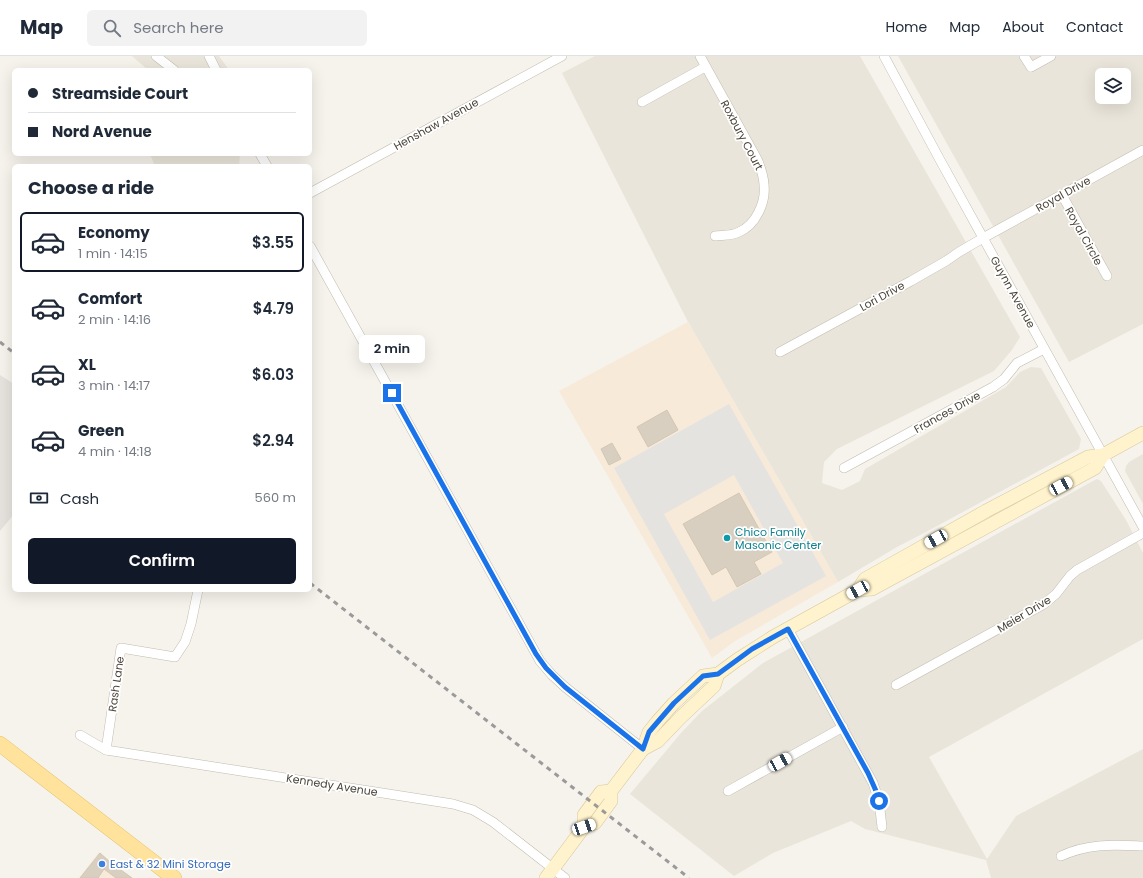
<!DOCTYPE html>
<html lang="en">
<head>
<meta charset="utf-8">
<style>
	body { margin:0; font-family:Poppins,sans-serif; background:#f2f2f3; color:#1f2937; height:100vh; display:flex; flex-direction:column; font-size:15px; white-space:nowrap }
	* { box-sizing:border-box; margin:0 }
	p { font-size:13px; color:#747a83 }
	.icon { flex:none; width:22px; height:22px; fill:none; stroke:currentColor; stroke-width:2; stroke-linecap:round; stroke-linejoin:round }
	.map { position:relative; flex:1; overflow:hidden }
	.side { position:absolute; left:12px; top:108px; width:300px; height:428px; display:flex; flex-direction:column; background:#fff; border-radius:6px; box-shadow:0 4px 16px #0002 }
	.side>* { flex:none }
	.hud { position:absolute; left:12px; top:12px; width:300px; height:88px; border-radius:6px; box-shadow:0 4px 16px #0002; display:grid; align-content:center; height:88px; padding:0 16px; background:#fff }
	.fabs { position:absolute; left:1095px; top:12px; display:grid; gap:8px }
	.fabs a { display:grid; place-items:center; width:36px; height:36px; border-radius:6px; background:#fff; box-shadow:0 4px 16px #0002; font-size:20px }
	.end { position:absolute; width:18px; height:18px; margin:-9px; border:5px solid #1a73e8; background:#fff; box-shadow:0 0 0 2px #fff }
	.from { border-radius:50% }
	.bubble { position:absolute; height:28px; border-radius:6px; background:#fff; box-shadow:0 4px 16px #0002; font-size:13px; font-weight:600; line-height:28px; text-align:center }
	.car { position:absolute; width:12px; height:24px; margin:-12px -6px; border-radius:5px; box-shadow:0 0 3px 1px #0007; background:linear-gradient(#fff 24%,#345 0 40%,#fff 0 76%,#345 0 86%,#fff 0) }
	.hud b { display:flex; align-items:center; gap:14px; height:38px; font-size:15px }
	.hud b+b { border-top:1px solid #e0e1e3 }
	.hud i { width:10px; height:10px; background:#1f2937 }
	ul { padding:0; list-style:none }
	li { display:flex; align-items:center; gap:12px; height:60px; margin:0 8px 6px; padding:0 8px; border:2px solid transparent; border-radius:6px }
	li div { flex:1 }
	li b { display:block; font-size:15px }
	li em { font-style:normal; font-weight:600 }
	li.on { border-color:#111827 }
	li>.icon { width:36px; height:36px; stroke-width:1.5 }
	h2 { padding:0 16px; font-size:18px; line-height:48px }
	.pay { display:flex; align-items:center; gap:10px; height:44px; padding:0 16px; font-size:15px }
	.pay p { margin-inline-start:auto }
	.action { display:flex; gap:8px; margin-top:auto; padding:8px 16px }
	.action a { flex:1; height:46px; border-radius:6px; background:#111827; color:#fff; font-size:16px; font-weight:600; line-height:46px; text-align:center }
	header { display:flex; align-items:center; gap:24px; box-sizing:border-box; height:56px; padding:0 20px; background:#fff; border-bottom:1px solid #e0e1e3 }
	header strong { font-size:19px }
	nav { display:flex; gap:22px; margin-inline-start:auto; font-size:14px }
	.search { width:280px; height:36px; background:#f2f2f3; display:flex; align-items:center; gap:10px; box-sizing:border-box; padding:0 14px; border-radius:6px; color:#747a83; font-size:15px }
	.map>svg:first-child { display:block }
	.residential { fill:#eae5da; fill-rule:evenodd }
	.commercial { fill:#f7ead8 }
	.industrial { fill:#e6e2dd }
	.parking { fill:#e5e3e0; fill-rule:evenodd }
	.building { fill:#d8cfc1; stroke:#d3c7b4 }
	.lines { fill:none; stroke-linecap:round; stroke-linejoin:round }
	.minor-casing { stroke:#c2bbae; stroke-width:10 }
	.secondary-casing { stroke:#d6c79b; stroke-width:14 }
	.primary-casing { stroke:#e6c16a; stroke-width:16 }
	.minor { stroke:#fff; stroke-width:9 }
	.secondary { stroke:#fff3cd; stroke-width:13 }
	.primary { stroke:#ffe39c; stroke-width:15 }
	.rail { stroke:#9a9a9a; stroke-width:3; stroke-dasharray:5 5; stroke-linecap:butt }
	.route { stroke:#1a73e8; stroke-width:5 }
	.culture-dot { fill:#0f9aa8; stroke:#fff; stroke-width:1.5 }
	.shop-dot { fill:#3f7fe0; stroke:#fff; stroke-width:1.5 }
	.labels { text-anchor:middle; stroke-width:3.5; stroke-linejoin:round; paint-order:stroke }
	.street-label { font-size:11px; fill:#4b4439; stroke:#fff }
	.culture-label { font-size:11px; fill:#0d838f; stroke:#fff; text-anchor:start }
	.shop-label { font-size:11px; fill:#366cbe; stroke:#fff; text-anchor:start }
</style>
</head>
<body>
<header>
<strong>Map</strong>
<div class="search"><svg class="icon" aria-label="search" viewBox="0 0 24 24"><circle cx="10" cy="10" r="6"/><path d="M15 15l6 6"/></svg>Search here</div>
<nav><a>Home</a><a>Map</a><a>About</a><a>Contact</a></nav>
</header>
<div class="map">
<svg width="1143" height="822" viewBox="0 0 1143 822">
	<rect width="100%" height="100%" fill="#f6f3ec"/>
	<!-- residential -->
	<g class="residential">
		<polygon points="132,0 219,0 229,14 148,14"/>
		<polygon points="595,0 860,0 1020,281 1012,294 994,315 837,393 824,406 822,427 842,434 860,425 865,413 1006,331 1020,316 1031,311 1041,312 1081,383 1079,393 926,476 897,491 838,526 688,266 562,17"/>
		<path d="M898 0H1143V268L1069 306ZM1102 19H1124V41H1102Z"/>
		<polygon points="150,98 240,98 239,110 155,110"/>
		<polygon points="1143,398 1143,448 1125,415 1126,410 1129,406"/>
		<polygon points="1097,423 1101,425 1126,464 1143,497 1143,583 929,701 987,803 1016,760 1143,693 1143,822 991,822 986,804 865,773 851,765 773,797 734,820 630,738 681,677 702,655 763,607 1093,425"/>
	</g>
	<!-- commercial -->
	<g class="commercial">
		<polygon points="688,266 838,526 735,585 712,602 559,335"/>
		<polygon points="99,796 117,811 132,822 79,822"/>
	</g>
	<!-- industrial -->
	<polygon class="industrial" points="0,319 14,328 14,458 0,475"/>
	<!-- parking -->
	<path class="parking" d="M729 348 826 520 710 584 614 412ZM734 419 783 507 713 546 664 458Z"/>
	<!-- building -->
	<g class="building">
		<polygon points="667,354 678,374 648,391 637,371"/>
		<polygon points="612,387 621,403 609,409 601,393"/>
		<polygon points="739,437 772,496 754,506 761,518 737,531 726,511 712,519 683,468"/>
		<polygon points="100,797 110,806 132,822 116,822 104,813 98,822 80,822"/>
	</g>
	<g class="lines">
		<!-- minor casing -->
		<g class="minor-casing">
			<g id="minor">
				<polyline points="156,0 174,14"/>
				<polyline points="209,0 216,14"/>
				<path d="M700 0 758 105C761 113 764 121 764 129 766 146 756 169 739 176 732 180 723 179 715 180"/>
				<polyline points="884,0 940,104 1143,471"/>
				<polyline points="1024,0 1031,11 1051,0"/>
				<polyline points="642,46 705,11"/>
				<polyline points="260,98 267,110"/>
				<polyline points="310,137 562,0"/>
				<polyline points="1062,139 1107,220"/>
				<polyline points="310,190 540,605 552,619 565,631 643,693"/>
				<polyline points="780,296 911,225 946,205 959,196 983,182 1143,94"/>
				<polyline points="844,412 993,331 1004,323 1017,307 1044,293"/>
				<polyline points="788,573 873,727 879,745 882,771"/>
				<polyline points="896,629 1044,548 1056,538 1070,520 1077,514 1143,477"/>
				<polyline points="80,679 106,694 453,748 473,754 493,766 565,822"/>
				<polyline points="106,694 121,592 175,601 185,586 191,568 198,534"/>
				<polyline points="728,735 843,671"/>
				<path d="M1061 800C1089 787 1114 789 1143 790"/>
			</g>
		</g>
		<!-- secondary casing -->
		<g class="secondary-casing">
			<g id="secondary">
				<polyline points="858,534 865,523 986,455 1088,401 1103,399 1143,377"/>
				<polyline points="643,693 658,685 680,662 714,630 718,618 737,604 773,581 858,534 872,533 1095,412 1103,399"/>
				<polyline points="584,771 584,759 601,736 611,735"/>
				<polyline points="546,822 584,771 595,767 611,745 611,735 643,693 649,676 657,666 674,647 703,620 718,618"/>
			</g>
		</g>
		<!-- primary casing -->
		<g class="primary-casing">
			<polyline id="primary" points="0,688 174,822"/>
		</g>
		<!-- minor -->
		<use href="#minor" class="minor"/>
		<!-- secondary -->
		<use href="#secondary" class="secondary"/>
		<!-- primary -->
		<use href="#primary" class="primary"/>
		<!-- rail -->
		<g class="rail">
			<polyline points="0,286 14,297"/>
			<polyline points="310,527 689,822"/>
		</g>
	</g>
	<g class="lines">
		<!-- route -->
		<polyline class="route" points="392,337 536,598 546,612 565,631 643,693 649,676 674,647 703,620 718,618 752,593 788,573 868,717 876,735 879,745"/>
	</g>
	<!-- markers -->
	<circle class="culture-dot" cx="727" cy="482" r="4"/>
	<circle class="shop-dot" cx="102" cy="808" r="4"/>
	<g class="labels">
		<!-- street labels -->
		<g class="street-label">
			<text transform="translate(436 68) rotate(-29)" y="4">Henshaw Avenue</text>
			<text transform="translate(742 79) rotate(62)" y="4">Roxbury Court</text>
			<text transform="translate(1063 138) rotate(-29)" y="4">Royal Drive</text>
			<text transform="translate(1084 180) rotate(61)" y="4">Royal Circle</text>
			<text transform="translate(1013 236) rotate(61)" y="4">Guynn Avenue</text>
			<text transform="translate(882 240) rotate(-29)" y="4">Lori Drive</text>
			<text transform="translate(947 356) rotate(-29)" y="4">Frances Drive</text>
			<text transform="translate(1024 558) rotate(-31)" y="4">Meier Drive</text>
			<text transform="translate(116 628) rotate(-82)" y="4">Rash Lane</text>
			<text transform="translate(332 729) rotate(9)" y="4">Kennedy Avenue</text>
		</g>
		<!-- culture labels -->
		<g class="culture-label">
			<text x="735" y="480">Chico Family<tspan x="735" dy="13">Masonic Center</tspan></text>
		</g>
		<!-- shop labels -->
		<g class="shop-label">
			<text x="110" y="812">East &amp; 32 Mini Storage</text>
		</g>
	</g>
</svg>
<div class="fabs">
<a><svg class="icon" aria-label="layers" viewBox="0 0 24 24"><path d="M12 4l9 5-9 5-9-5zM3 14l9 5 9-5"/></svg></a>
</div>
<i class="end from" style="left:879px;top:745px"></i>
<i class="end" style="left:392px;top:337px"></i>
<div class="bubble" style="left:359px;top:279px;width:66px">2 min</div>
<i class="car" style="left:1061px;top:430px;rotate:62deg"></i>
<i class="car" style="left:936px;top:483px;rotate:241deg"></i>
<i class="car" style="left:858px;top:534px;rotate:241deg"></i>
<i class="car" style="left:780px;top:706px;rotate:61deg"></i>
<i class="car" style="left:584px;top:771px;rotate:71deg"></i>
<div class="hud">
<b><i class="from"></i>Streamside Court</b>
<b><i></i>Nord Avenue</b>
</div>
<section class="side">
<h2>Choose a ride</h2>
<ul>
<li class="on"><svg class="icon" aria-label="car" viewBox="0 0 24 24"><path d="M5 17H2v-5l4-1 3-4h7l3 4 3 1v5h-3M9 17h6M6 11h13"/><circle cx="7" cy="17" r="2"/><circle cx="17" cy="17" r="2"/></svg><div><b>Economy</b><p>1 min · 14:15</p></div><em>$3.55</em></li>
<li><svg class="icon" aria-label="car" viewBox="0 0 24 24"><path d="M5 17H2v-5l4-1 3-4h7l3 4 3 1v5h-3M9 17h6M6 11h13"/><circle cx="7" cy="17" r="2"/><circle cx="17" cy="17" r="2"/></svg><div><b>Comfort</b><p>2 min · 14:16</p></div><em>$4.79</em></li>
<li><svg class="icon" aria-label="car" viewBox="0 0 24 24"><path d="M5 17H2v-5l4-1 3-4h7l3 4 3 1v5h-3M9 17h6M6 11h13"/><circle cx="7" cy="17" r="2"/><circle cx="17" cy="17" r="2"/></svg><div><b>XL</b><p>3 min · 14:17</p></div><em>$6.03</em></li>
<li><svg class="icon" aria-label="car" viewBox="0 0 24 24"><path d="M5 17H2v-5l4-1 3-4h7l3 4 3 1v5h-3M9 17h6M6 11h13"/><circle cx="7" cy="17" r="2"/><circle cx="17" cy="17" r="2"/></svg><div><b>Green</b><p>4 min · 14:18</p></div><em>$2.94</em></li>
</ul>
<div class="pay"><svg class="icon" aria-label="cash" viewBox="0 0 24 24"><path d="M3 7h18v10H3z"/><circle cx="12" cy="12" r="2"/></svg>Cash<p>560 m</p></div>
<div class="action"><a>Confirm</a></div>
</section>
</div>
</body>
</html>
